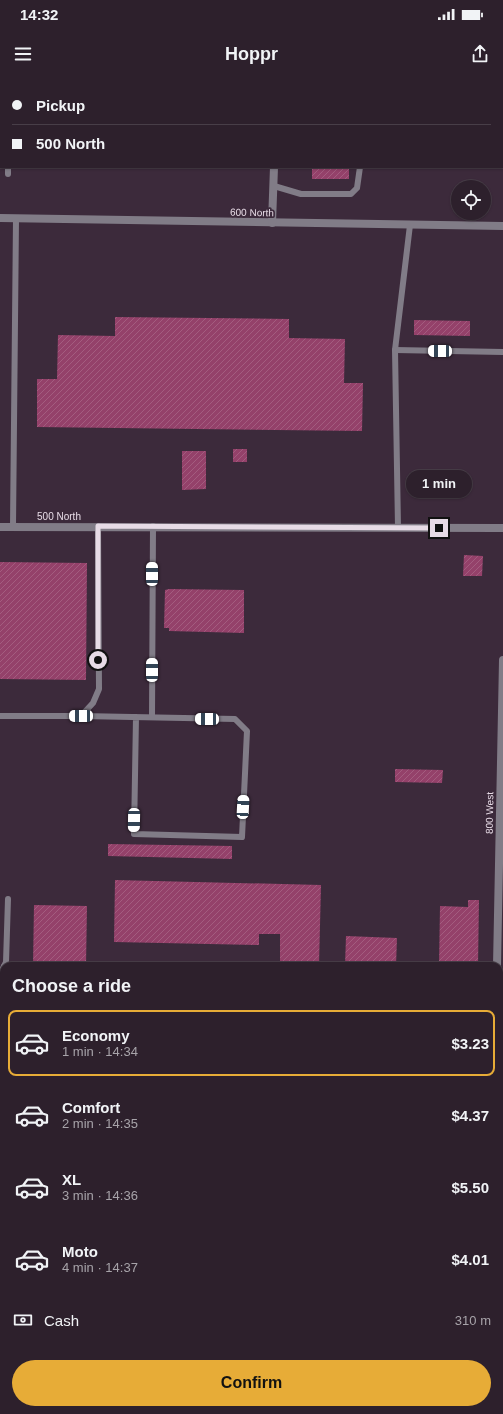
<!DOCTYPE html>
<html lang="en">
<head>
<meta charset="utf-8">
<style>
	body { margin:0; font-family:Arial,sans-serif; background:#392d38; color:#f1f3f6; height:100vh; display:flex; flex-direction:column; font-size:15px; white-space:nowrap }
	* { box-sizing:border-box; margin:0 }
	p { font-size:13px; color:#a7a3a9 }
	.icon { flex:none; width:22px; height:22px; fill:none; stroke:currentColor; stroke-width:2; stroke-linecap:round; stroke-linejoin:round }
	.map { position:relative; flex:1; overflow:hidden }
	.sheet { position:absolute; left:0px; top:882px; width:503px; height:452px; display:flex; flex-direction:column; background:#2d202c; border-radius:12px 12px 0 0; box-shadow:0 1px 3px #0004,0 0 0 1px #483e48 }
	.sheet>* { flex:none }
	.banner { position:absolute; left:0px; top:0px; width:503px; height:88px; box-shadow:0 1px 3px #0004,0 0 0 1px #483e48; display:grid; align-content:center; height:88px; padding:0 12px; background:#2d202c }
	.controls { position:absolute; left:451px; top:100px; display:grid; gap:8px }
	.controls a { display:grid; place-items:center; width:40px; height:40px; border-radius:50%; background:#2d202c; box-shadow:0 1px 3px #0004,0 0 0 1px #483e48; font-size:20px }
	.end { position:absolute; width:18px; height:18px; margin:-9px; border:5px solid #e7dbe6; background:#111; box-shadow:0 0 0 2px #111 }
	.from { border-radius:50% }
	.bubble { position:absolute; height:28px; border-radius:14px; background:#2d202c; box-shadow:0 1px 3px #0004,0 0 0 1px #483e48; font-size:13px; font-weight:800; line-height:28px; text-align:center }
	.car { position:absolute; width:12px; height:24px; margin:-12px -6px; border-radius:5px; box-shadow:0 0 3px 1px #0007; background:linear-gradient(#fff 24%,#345 0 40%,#fff 0 76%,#345 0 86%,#fff 0) }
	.banner b { display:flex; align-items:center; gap:14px; height:38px; font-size:15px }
	.banner b+b { border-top:1px solid #483e48 }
	.banner i { width:10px; height:10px; background:#f1f3f6 }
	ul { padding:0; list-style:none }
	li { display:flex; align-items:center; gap:12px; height:66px; margin:0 8px 6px; padding:0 4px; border:2px solid transparent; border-radius:8px }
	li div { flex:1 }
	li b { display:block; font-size:15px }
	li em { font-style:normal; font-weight:800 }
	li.selected { border-color:#e7ac37 }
	li>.icon { width:36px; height:36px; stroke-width:1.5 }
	h2 { padding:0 12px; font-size:18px; line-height:48px }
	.pay { display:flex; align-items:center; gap:10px; height:44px; padding:0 12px; font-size:15px }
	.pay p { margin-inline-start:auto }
	.action { display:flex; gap:8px; margin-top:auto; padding:8px 12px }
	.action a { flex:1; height:46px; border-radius:24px; background:#e7ac37; color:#111; font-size:16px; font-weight:800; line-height:46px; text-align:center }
	.status { display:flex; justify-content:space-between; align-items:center; height:28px; padding:0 20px; background:#2d202c; direction:ltr }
	.status svg { height:11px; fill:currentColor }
	header { display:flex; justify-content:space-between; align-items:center; height:52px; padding:0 12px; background:#2d202c; font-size:18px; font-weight:800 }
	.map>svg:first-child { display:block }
	.building { fill:url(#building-hatch) }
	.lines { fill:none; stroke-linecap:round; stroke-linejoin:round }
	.lane { stroke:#817c87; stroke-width:6 }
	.street { stroke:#817c87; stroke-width:8 }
	.route { stroke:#e7dbe6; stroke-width:5 }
	.labels { text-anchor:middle; stroke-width:3.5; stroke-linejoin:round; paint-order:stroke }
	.street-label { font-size:10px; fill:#e7dbe6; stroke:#3c2a3b }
</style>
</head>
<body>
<div class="status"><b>14:32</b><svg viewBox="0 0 49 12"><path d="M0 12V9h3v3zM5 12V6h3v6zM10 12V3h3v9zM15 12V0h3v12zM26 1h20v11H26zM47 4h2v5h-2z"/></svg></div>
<header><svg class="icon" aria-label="menu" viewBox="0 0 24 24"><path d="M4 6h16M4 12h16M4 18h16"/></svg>Hoppr<svg class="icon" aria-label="share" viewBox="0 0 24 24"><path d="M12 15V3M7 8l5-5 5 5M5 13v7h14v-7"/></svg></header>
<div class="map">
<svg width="503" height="1334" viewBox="0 0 503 1334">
	<defs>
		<pattern id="building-hatch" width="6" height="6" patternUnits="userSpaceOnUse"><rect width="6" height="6" fill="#94416a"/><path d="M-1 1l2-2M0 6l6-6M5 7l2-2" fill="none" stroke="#a35c7f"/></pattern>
	</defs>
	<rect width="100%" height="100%" fill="#3c2a3b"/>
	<!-- building -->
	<g class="building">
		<rect x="312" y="87" width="37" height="12"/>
		<polygon points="115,237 289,239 289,258 345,259 344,303 363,303 362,351 37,347 37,299 57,299 58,255 115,256"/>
		<polygon points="414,240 470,241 470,256 414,255"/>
		<rect x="233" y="369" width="14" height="13"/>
		<polygon points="182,371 206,371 206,409 182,410"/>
		<polygon points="464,475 483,476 482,496 463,496"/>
		<polygon points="0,482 87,483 86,600 0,599"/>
		<polygon points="169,509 244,510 244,553 169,551 169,548 164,548 165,510"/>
		<polygon points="395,689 443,690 442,703 395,702"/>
		<polygon points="108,764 232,766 232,779 108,776"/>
		<polygon points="115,800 321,805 319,886 280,886 280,854 259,854 259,865 114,862"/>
		<polygon points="468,820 479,820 478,886 439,886 440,826 468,827"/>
		<polygon points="34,825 87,826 86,886 33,886"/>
		<polygon points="346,856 397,858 396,886 345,886"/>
	</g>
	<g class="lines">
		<!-- lane -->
		<g class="lane">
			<polyline points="9,1 9,0"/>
			<polyline points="362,1 362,0"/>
			<polyline points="8,94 8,87"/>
			<polyline points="274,106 301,114 351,114 357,108 360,87"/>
			<polyline points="395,270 503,272"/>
			<polyline points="13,446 16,139"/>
			<polyline points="398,447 395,270 410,145"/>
			<polyline points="0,636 81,636 93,623 99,609 98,446"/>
			<polyline points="81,636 235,639 247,651 242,757 134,754 136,637"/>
			<polyline points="152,637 153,446"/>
			<polyline points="4,886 6,882 8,819"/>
			<polyline points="499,894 503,894"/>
			<polyline points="0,895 4,886"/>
			<polyline points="0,1163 4,1163"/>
			<polyline points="499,1178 503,1178"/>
			<polyline points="0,1219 4,1219"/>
			<polyline points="0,1277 4,1277"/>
		</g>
		<!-- street -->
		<g class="street">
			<polyline points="276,1 276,0"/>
			<polyline points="0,138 503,146"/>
			<polyline points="272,143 274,87"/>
			<polyline points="0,447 503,448"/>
			<polyline points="497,886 503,580"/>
			<polyline points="0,941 4,941"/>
			<polyline points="499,953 503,954"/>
			<polyline points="48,1334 48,1330"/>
			<polyline points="334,1334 334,1330"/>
		</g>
	</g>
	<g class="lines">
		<!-- route -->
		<polyline class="route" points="98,580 98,446 439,448"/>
	</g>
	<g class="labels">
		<!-- street labels -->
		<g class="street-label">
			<text transform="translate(252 132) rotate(1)" y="4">600 North</text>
			<text x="59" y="440">500 North</text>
			<text transform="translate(489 733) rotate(-89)" y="4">800 West</text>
		</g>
	</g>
</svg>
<div class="controls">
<a><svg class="icon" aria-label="locate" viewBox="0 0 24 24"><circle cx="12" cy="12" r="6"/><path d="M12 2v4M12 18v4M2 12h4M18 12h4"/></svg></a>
</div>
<i class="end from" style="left:98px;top:580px"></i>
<i class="end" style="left:439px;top:448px"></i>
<div class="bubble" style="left:406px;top:390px;width:66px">1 min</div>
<i class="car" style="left:440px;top:271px;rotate:271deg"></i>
<i class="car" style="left:152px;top:494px;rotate:0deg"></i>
<i class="car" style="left:152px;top:590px;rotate:0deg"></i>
<i class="car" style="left:81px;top:636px;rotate:270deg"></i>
<i class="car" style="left:207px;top:639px;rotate:271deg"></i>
<i class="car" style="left:243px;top:727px;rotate:3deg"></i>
<i class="car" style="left:134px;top:740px;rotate:181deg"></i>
<div class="banner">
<b><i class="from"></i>Pickup</b>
<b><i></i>500 North</b>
</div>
<section class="sheet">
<h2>Choose a ride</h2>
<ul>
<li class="selected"><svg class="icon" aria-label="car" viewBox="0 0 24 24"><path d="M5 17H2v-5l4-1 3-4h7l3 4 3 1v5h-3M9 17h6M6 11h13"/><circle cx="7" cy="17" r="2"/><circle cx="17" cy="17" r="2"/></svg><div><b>Economy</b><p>1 min · 14:34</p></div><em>$3.23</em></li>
<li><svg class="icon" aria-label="car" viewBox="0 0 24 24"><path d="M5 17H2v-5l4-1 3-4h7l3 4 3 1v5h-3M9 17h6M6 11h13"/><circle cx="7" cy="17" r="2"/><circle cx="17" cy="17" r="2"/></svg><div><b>Comfort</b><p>2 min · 14:35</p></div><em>$4.37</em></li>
<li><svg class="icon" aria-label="car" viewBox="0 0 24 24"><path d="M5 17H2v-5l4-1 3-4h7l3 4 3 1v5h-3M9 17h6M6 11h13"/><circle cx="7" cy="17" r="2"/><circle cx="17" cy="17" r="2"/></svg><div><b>XL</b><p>3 min · 14:36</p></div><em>$5.50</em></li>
<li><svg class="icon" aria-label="car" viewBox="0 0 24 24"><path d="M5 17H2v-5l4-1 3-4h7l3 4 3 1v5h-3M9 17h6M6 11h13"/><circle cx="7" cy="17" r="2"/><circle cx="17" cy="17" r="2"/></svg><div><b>Moto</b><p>4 min · 14:37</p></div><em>$4.01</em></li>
</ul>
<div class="pay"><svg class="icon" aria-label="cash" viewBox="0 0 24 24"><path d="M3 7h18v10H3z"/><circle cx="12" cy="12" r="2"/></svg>Cash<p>310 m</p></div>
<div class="action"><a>Confirm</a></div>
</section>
</div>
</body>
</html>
